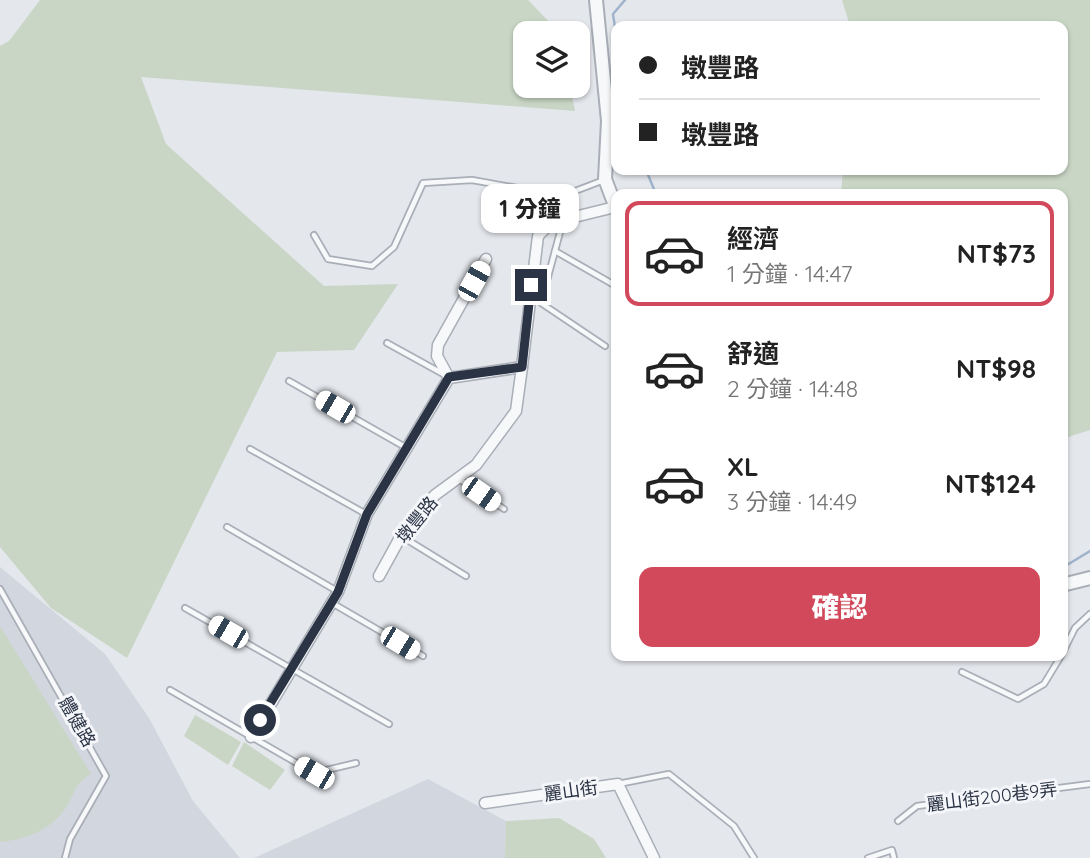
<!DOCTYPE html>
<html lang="zh-TW">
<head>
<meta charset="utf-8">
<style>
	body { margin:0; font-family:Quicksand,"Noto Sans TC",sans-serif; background:#f2f2f2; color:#222; height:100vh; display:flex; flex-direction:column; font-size:26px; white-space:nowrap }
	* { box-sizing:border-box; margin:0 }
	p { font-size:23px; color:#767676 }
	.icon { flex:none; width:38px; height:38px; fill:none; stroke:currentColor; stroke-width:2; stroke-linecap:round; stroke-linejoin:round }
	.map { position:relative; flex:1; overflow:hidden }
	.sheet { position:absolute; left:611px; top:189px; width:457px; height:472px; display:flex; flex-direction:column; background:#fff; border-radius:14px; box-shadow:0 2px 5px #0004 }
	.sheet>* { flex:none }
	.banner { position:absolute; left:611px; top:21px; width:457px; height:154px; border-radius:14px; box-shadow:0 2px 5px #0004; display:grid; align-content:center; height:154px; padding:0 28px; background:#fff }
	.buttons { position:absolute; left:513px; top:21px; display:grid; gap:14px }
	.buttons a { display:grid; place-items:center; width:77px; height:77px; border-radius:14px; background:#fff; box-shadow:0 2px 5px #0004; font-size:35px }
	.end { position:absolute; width:32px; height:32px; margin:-16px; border:9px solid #2b3445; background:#fff; box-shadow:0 0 0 4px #fff }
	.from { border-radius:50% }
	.bubble { position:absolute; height:49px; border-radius:14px; background:#fff; box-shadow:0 2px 5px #0004; font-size:23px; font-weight:800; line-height:49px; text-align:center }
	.car { position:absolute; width:21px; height:42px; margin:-21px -10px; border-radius:9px; box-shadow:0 0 5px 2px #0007; background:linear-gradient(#fff 24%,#345 0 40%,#fff 0 76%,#345 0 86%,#fff 0) }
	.banner b { display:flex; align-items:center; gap:24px; height:66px; font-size:26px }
	.banner b+b { border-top:2px solid #e0e0e0 }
	.banner i { width:18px; height:18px; background:#222 }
	ul { padding:12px 0 0; list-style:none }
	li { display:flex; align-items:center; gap:21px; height:105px; margin:0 14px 10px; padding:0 14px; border:4px solid transparent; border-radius:14px }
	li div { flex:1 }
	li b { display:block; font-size:26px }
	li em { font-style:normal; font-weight:800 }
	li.selected { border-color:#d1495b }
	li>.icon { width:63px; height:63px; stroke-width:1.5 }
	.cta { display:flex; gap:14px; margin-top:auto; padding:14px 28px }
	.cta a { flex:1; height:80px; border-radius:14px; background:#d1495b; color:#fff; font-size:28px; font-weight:800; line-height:80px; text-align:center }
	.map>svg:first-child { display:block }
	.built { fill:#d2d6de }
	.green { fill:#c9d6c5 }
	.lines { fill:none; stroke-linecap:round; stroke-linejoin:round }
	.stream { stroke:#9fb4cc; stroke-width:2.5 }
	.service-casing { stroke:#a9aeb7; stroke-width:8 }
	.minor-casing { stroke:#a9aeb7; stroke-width:13 }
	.tertiary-casing { stroke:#a9aeb7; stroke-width:16 }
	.service { stroke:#f7f8fa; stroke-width:4.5 }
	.minor { stroke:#f7f8fa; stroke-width:10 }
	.tertiary { stroke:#f7f8fa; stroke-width:12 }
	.route { stroke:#2b3445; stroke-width:9 }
	.labels { text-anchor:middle; stroke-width:6; stroke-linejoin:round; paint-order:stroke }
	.street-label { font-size:18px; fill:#2b3445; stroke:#f4f6f9 }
</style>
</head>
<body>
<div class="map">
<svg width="1090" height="858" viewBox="0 0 1090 858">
	<rect width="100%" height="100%" fill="#e4e7ec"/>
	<!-- built -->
	<g class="built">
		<polygon points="0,567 105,654 149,718 193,801 240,858 0,858"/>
		<polygon points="428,779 506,821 505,858 254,858"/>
	</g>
	<!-- green -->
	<g class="green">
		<polygon points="40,0 528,0 560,33 525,33 525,86 570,86 575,111 141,77 166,144 324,286 398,284 354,350 277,352 127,658 51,608 0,547 0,46 9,41"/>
		<polygon points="842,0 1090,0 1090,430 1062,439 1062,194 841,194 843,170 1062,170 1062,26 850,26"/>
		<path d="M0 626 91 774C74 783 75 795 65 809 51 830 24 840 0 842Z"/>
		<polygon points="195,715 241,742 228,765 184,736"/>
		<polygon points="244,742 285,770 270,790 232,766"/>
		<polygon points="559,818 594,839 606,858 505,858 506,821"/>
	</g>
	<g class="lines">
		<!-- stream -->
		<g class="stream">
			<polyline points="616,34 613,14 625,0"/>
			<polyline points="646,170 656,194"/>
			<polyline points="1062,568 1090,551"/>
		</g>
		<!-- service casing -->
		<g class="service-casing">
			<g id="service">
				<polyline points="563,221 541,303 605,346"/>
				<polyline points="314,235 328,259 372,266 394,247 423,183 472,180 562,196 604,180"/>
				<polyline points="555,251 616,286"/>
				<polyline points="387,343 445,375"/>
				<polyline points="289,381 405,447"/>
				<polyline points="250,449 366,514"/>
				<polyline points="459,479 504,509"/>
				<polyline points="227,527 337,591"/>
				<polyline points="401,536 466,576"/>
				<polyline points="0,589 106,776 70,839 65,858"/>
				<polyline points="332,603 423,656"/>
				<polyline points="185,608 389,724"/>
				<polyline points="1062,654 1075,628 1090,614"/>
				<polyline points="962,672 1018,699 1044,684 1061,656"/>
				<polyline points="170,690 314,773 356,763"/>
				<polyline points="618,784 669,774 734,826 754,858"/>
				<polyline points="898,821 917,806 1090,784"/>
				<polyline points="868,858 892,850 894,858"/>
			</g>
		</g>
		<!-- minor casing -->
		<g class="minor-casing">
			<g id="minor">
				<polyline points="449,378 437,356 438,345 486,259"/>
				<polyline points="379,576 401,536 424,508 435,495 476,465 516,411 522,367"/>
				<polyline points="251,737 338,592 367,514 449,378 522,367 538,236 550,223 615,207"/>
				<polyline points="485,803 618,784 654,858"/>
			</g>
		</g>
		<!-- tertiary casing -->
		<g class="tertiary-casing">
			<g id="tertiary">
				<polyline points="596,0 608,121 605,179 616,208"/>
				<polyline points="1062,585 1090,578"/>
			</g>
		</g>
		<!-- service -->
		<use href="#service" class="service"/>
		<!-- minor -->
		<use href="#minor" class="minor"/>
		<!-- tertiary -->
		<use href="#tertiary" class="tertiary"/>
	</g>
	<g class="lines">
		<!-- route -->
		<polyline class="route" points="260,720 338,592 367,514 449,377 522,367 531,285"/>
	</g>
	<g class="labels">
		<!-- street labels -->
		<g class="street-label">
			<text transform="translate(417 520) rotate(-51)" y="6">墩豐路</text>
			<text transform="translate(77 722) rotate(60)" y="6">體健路</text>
			<text transform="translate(571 791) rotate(-8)" y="6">麗山街</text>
			<text transform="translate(992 797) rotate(-7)" y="6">麗山街200巷9弄</text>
		</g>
	</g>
</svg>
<div class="buttons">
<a><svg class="icon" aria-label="layers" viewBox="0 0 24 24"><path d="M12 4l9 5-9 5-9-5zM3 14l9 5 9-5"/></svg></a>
</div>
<i class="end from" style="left:260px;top:720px"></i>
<i class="end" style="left:531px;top:285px"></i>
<div class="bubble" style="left:481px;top:184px;width:98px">1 分鐘</div>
<i class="car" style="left:474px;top:281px;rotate:29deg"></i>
<i class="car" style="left:335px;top:407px;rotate:300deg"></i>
<i class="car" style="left:481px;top:494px;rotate:125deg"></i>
<i class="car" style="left:228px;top:632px;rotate:300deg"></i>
<i class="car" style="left:400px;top:643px;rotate:121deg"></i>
<i class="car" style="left:314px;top:773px;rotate:300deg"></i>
<div class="banner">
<b><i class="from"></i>墩豐路</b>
<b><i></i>墩豐路</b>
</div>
<section class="sheet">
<ul>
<li class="selected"><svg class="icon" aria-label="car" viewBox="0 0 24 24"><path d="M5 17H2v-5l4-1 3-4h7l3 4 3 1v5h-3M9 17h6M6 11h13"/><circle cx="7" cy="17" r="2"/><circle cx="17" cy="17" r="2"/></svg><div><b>經濟</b><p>1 分鐘 · 14:47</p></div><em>NT$73</em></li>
<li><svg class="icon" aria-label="car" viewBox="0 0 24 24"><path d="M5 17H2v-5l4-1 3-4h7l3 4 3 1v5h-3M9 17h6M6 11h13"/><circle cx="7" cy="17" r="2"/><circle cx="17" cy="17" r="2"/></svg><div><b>舒適</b><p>2 分鐘 · 14:48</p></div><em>NT$98</em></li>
<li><svg class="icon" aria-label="car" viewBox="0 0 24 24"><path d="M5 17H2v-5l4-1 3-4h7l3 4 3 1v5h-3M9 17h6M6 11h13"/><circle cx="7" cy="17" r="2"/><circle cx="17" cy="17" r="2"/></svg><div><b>XL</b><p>3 分鐘 · 14:49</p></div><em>NT$124</em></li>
</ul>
<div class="cta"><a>確認</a></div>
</section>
</div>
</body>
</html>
